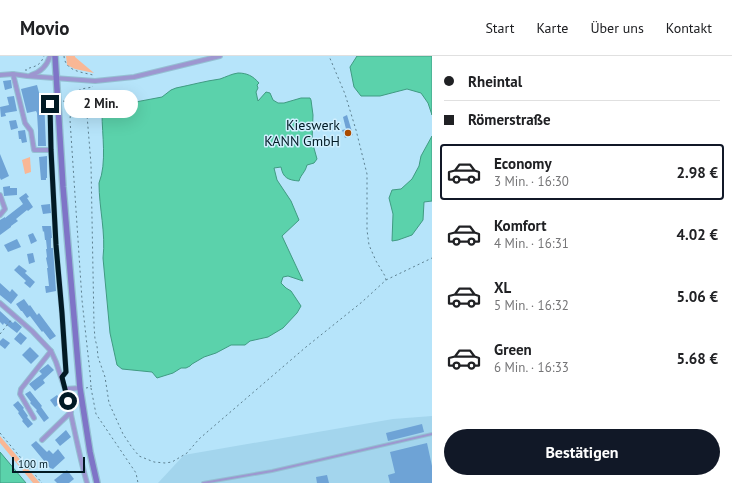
<!DOCTYPE html>
<html lang="de">
<head>
<meta charset="utf-8">
<style>
	body { margin:0; font-family:"PT Sans",sans-serif; background:#f6f6f6; color:#202124; height:100vh; display:flex; flex-direction:column; font-size:15px; white-space:nowrap }
	* { box-sizing:border-box; margin:0 }
	p { font-size:13px; color:#757577 }
	.icon { flex:none; width:22px; height:22px; fill:none; stroke:currentColor; stroke-width:2; stroke-linecap:round; stroke-linejoin:round }
	.map { position:relative; flex:1; overflow:hidden }
	.panel { display:flex; flex-direction:column; background:#fff; width:300px }
	.panel>* { flex:none }
	.top-card { display:grid; align-content:center; height:88px; padding:0 12px; background:#fff }
	.scale { position:absolute; left:12px; bottom:10px; width:73px; box-sizing:border-box; padding-left:4px; border:2px solid #011a24; border-top:0; font-size:11px; line-height:14px; white-space:nowrap; color:#011a24; -webkit-text-stroke:3px #d0effe; paint-order:stroke }
	.end { position:absolute; width:18px; height:18px; margin:-9px; border:5px solid #011a24; background:#fff; box-shadow:0 0 0 2px #fff }
	.from { border-radius:50% }
	.bubble { position:absolute; height:28px; border-radius:14px; background:#fff; box-shadow:0 4px 16px #0002; font-size:13px; font-weight:700; line-height:28px; text-align:center }
	.top-card b { display:flex; align-items:center; gap:14px; height:38px; font-size:15px }
	.top-card b+b { border-top:1px solid #e0e0e0 }
	.top-card i { width:10px; height:10px; background:#202124 }
	ul { padding:0; list-style:none }
	li { display:flex; align-items:center; gap:12px; height:56px; margin:0 8px 6px; padding:0 4px; border:2px solid transparent; border-radius:4px }
	li div { flex:1 }
	li b { display:block; font-size:15px }
	li em { font-style:normal; font-weight:700 }
	li.selected { border-color:#111827 }
	li>.icon { width:36px; height:36px; stroke-width:1.5 }
	.button { display:flex; gap:8px; margin-top:auto; padding:8px 12px }
	.button a { flex:1; height:46px; border-radius:24px; background:#111827; color:#fff; font-size:16px; font-weight:700; line-height:46px; text-align:center }
	header { display:flex; align-items:center; gap:24px; box-sizing:border-box; height:56px; padding:0 20px; background:#fff; border-bottom:1px solid #e0e0e0 }
	header strong { font-size:19px }
	nav { display:flex; gap:22px; margin-inline-start:auto; font-size:14px }
	main { display:flex; flex:1; min-height:0 }
	.map>svg:first-child { display:block }
	.built { fill:#a3d5ed }
	.green { fill:#f9b795 }
	.water { fill:#5bd2ab; stroke:#409b82 }
	.building { fill:#6ea3d6 }
	.lines { fill:none; stroke-linecap:round; stroke-linejoin:round }
	.lane-casing { stroke:#95c0d3; stroke-width:4 }
	.street-casing { stroke:#95c0d3; stroke-width:6 }
	.secondary-casing { stroke:#95c0d3; stroke-width:8 }
	.path { stroke:#5c7f8f; stroke-width:1; stroke-dasharray:2 3; stroke-linecap:butt }
	.lane { stroke:#9d97d0; stroke-width:2 }
	.street { stroke:#9d97d0; stroke-width:4 }
	.secondary { stroke:#7f74c7; stroke-width:5.5 }
	.route { stroke:#011a24; stroke-width:5 }
	.poi-dot { fill:#ab4b00; stroke:#d0effe; stroke-width:1.5 }
	.labels { text-anchor:middle; stroke-width:3; stroke-linejoin:round; paint-order:stroke }
	.poi-label { font-size:14px; fill:#011a24; stroke:#d0effe; text-anchor:end }
</style>
</head>
<body>
<header>
<strong>Movio</strong>
<nav><a>Start</a><a>Karte</a><a>Über uns</a><a>Kontakt</a></nav>
</header>
<main>
<div class="map">
<svg width="432" height="427" viewBox="0 0 432 427">
	<rect width="100%" height="100%" fill="#b6e4fa"/>
	<!-- built -->
	<polygon class="built" points="432,360 432,427 158,427 184,399 393,363"/>
	<!-- green -->
	<g class="green">
		<polygon points="66,0 75,0 75,1 94,17 75,13 67,9"/>
		<polygon points="30,101 31,116 25,118 22,104"/>
		<polygon points="0,380 40,427 33,427 0,387"/>
	</g>
	<!-- water -->
	<g class="water">
		<polygon points="357,0 432,0 432,59 428,47 421,37 407,33 380,40 361,40 354,31 350,11"/>
		<path d="M238 17C247 17 253 20 259 27L257 29 258 32 256 36 258 45 266 36 270 37 273 44 278 47H284L301 42H310L311 44 313 59 312 85 317 103 314 107 307 109C305 117 301 118 299 125 288 124 283 122 281 111L274 112 277 124 291 145 299 164 282 180 303 225 288 220 283 221 281 227 286 232 291 235 301 250 297 257 283 272 268 281 250 285 245 289H231L216 297 204 301 192 308 190 310 186 312H181L173 317 157 322 152 316 122 313 117 309 110 277 103 202C106 177 99 152 99 127 107 107 102 79 102 57L104 52 162 41 171 34 176 32C191 29 205 25 220 23 226 21 231 18 238 17Z"/>
		<polygon points="432,80 432,145 424,146 423,164 412,179 398,184 392,185 393,158 389,142 392,134 401,133 412,123 419,110 421,100"/>
		<polygon points="0,396 26,427 0,427"/>
	</g>
	<!-- building -->
	<g class="building">
		<polygon points="11,24 12,32 5,34 3,25"/>
		<polygon points="37,29 41,44 44,43 46,90 38,90 38,74 37,57 36,55 27,57 21,33"/>
		<polygon points="14,40 17,55 5,57 6,60 1,61 0,51 9,49 7,41"/>
		<polygon points="347,59 353,79 345,82 342,74 346,73 343,61"/>
		<polygon points="16,64 18,72 11,74 9,65"/>
		<polygon points="25,74 27,86 22,87 21,83 19,83 18,75"/>
		<polygon points="0,98 9,120 1,124 0,122"/>
		<polygon points="47,100 47,122 46,122 46,124 41,124 39,101"/>
		<polygon points="10,130 10,132 17,132 17,139 4,140 3,131"/>
		<polygon points="26,137 29,141 27,142 33,151 28,155 27,154 16,163 18,165 11,170 11,171 0,179 0,164 5,161 5,162 23,148 19,142"/>
		<polygon points="50,148 51,157 43,158 41,149"/>
		<polygon points="42,170 51,170 52,182 51,182 51,192 53,192 56,235 46,237 45,230 49,230 47,212 48,212 46,202 47,201 46,193 47,193 46,184 45,184 44,175 43,176"/>
		<polygon points="33,177 37,185 31,188 28,179"/>
		<polygon points="17,183 21,191 8,196 4,189"/>
		<polygon points="33,197 35,206 29,208 27,198"/>
		<polygon points="19,209 27,215 25,217 35,226 30,232 24,227 26,225 14,214"/>
		<polygon points="0,227 10,236 12,233 18,239 11,248 0,239"/>
		<polygon points="24,243 29,250 30,249 37,259 39,257 56,280 50,284 43,275 42,276 30,260 27,262 22,255 21,255 16,248"/>
		<polygon points="0,255 13,267 15,265 22,271 17,277 4,267 3,269 0,266"/>
		<polygon points="20,276 27,282 21,289 14,283"/>
		<polygon points="3,282 10,287 5,293 0,289 0,285"/>
		<polygon points="30,291 39,300 31,308 22,299"/>
		<polygon points="48,308 54,314 43,324 45,327 35,335 29,328 42,318 39,315"/>
		<polygon points="30,335 42,350 41,351 49,362 44,366 36,355 37,354 30,347 31,346 25,338"/>
		<polygon points="57,339 62,345 55,351 50,344"/>
		<polygon points="18,345 24,352 23,353 28,360 27,361 33,368 28,372 22,365 23,364 18,357 19,356 13,349"/>
		<polygon points="422,368 424,376 388,385 386,377"/>
		<polygon points="66,374 71,381 60,390 55,384"/>
		<polygon points="36,385 47,396 49,394 53,398 58,393 65,402 53,413 50,412 31,389"/>
		<polygon points="427,387 432,410 432,427 390,427 388,419 395,417 390,396"/>
		<polygon points="67,414 74,423 69,427 57,427 54,424"/>
		<polygon points="327,419 329,427 317,427 316,421"/>
	</g>
	<g class="lines">
		<!-- lane casing -->
		<g class="lane-casing">
			<polyline id="lane" points="203,427 272,415 432,378"/>
		</g>
		<!-- street casing -->
		<g class="street-casing">
			<g id="street">
				<polyline points="13,18 25,67 31,75 34,94 51,94"/>
				<polyline points="0,19 13,18 27,20 95,25 134,21 220,0"/>
				<path d="M31 19C41 16 47 10 50 0"/>
				<polyline points="50,48 51,94 56,189 62,257 66,316 62,321"/>
				<polyline points="0,139 5,153 0,159"/>
				<polyline points="0,247 32,275 51,295 56,306 65,333 80,332"/>
				<path d="M65 333C73 364 78 396 87 427"/>
				<polyline points="34,362 20,338 21,333 51,295"/>
				<polyline points="42,384 71,356"/>
			</g>
		</g>
		<!-- secondary casing -->
		<g class="secondary-casing">
			<polyline id="secondary" points="55,0 63,131 80,332 90,396 97,427"/>
		</g>
		<!-- path -->
		<g class="path">
			<path d="M64 0C65 15 81 16 93 19V20"/>
			<path d="M26 15V13C36 10 40 10 44 0"/>
			<polyline points="63,45 71,47 87,59 91,108 94,269 95,283 97,290 98,301 105,321 109,347 123,378 131,390 139,400 154,406 165,407 172,406 187,397 199,383 306,291 362,246 386,224 385,220 376,205 369,189 367,174 367,118 356,74 345,38 329,0"/>
			<polyline points="386,224 432,202"/>
			<polyline points="0,278 12,263"/>
			<path d="M86 332 91 331 90 317 82 244 70 64C71 53 69 37 82 33 85 32 89 32 92 31L93 30"/>
			<polyline points="91,332 96,358 136,417 138,427"/>
			<polyline points="0,377 42,427"/>
		</g>
		<!-- lane -->
		<use href="#lane" class="lane"/>
		<!-- street -->
		<use href="#street" class="street"/>
		<!-- secondary -->
		<use href="#secondary" class="secondary"/>
	</g>
	<g class="lines">
		<!-- route -->
		<polyline class="route" points="50,48 51,94 56,189 62,257 66,316 62,321 68,345"/>
	</g>
	<!-- markers -->
	<circle class="poi-dot" cx="348" cy="77" r="4"/>
	<g class="labels">
		<!-- poi labels -->
		<g class="poi-label">
			<text x="340" y="74">Kieswerk<tspan x="340" dy="16">KANN GmbH</tspan></text>
		</g>
	</g>
</svg>
<div class="scale">100 m</div>
<i class="end from" style="left:68px;top:345px"></i>
<i class="end" style="left:50px;top:48px"></i>
<div class="bubble" style="left:64px;top:34px;width:74px">2 Min.</div>
</div>
<section class="panel">
<div class="top-card">
<b><i class="from"></i>Rheintal</b>
<b><i></i>Römerstraße</b>
</div>
<ul>
<li class="selected"><svg class="icon" aria-label="car" viewBox="0 0 24 24"><path d="M5 17H2v-5l4-1 3-4h7l3 4 3 1v5h-3M9 17h6M6 11h13"/><circle cx="7" cy="17" r="2"/><circle cx="17" cy="17" r="2"/></svg><div><b>Economy</b><p>3 Min. · 16:30</p></div><em>2.98 €</em></li>
<li><svg class="icon" aria-label="car" viewBox="0 0 24 24"><path d="M5 17H2v-5l4-1 3-4h7l3 4 3 1v5h-3M9 17h6M6 11h13"/><circle cx="7" cy="17" r="2"/><circle cx="17" cy="17" r="2"/></svg><div><b>Komfort</b><p>4 Min. · 16:31</p></div><em>4.02 €</em></li>
<li><svg class="icon" aria-label="car" viewBox="0 0 24 24"><path d="M5 17H2v-5l4-1 3-4h7l3 4 3 1v5h-3M9 17h6M6 11h13"/><circle cx="7" cy="17" r="2"/><circle cx="17" cy="17" r="2"/></svg><div><b>XL</b><p>5 Min. · 16:32</p></div><em>5.06 €</em></li>
<li><svg class="icon" aria-label="car" viewBox="0 0 24 24"><path d="M5 17H2v-5l4-1 3-4h7l3 4 3 1v5h-3M9 17h6M6 11h13"/><circle cx="7" cy="17" r="2"/><circle cx="17" cy="17" r="2"/></svg><div><b>Green</b><p>6 Min. · 16:33</p></div><em>5.68 €</em></li>
</ul>
<div class="button"><a>Bestätigen</a></div>
</section>
</main>
</body>
</html>
